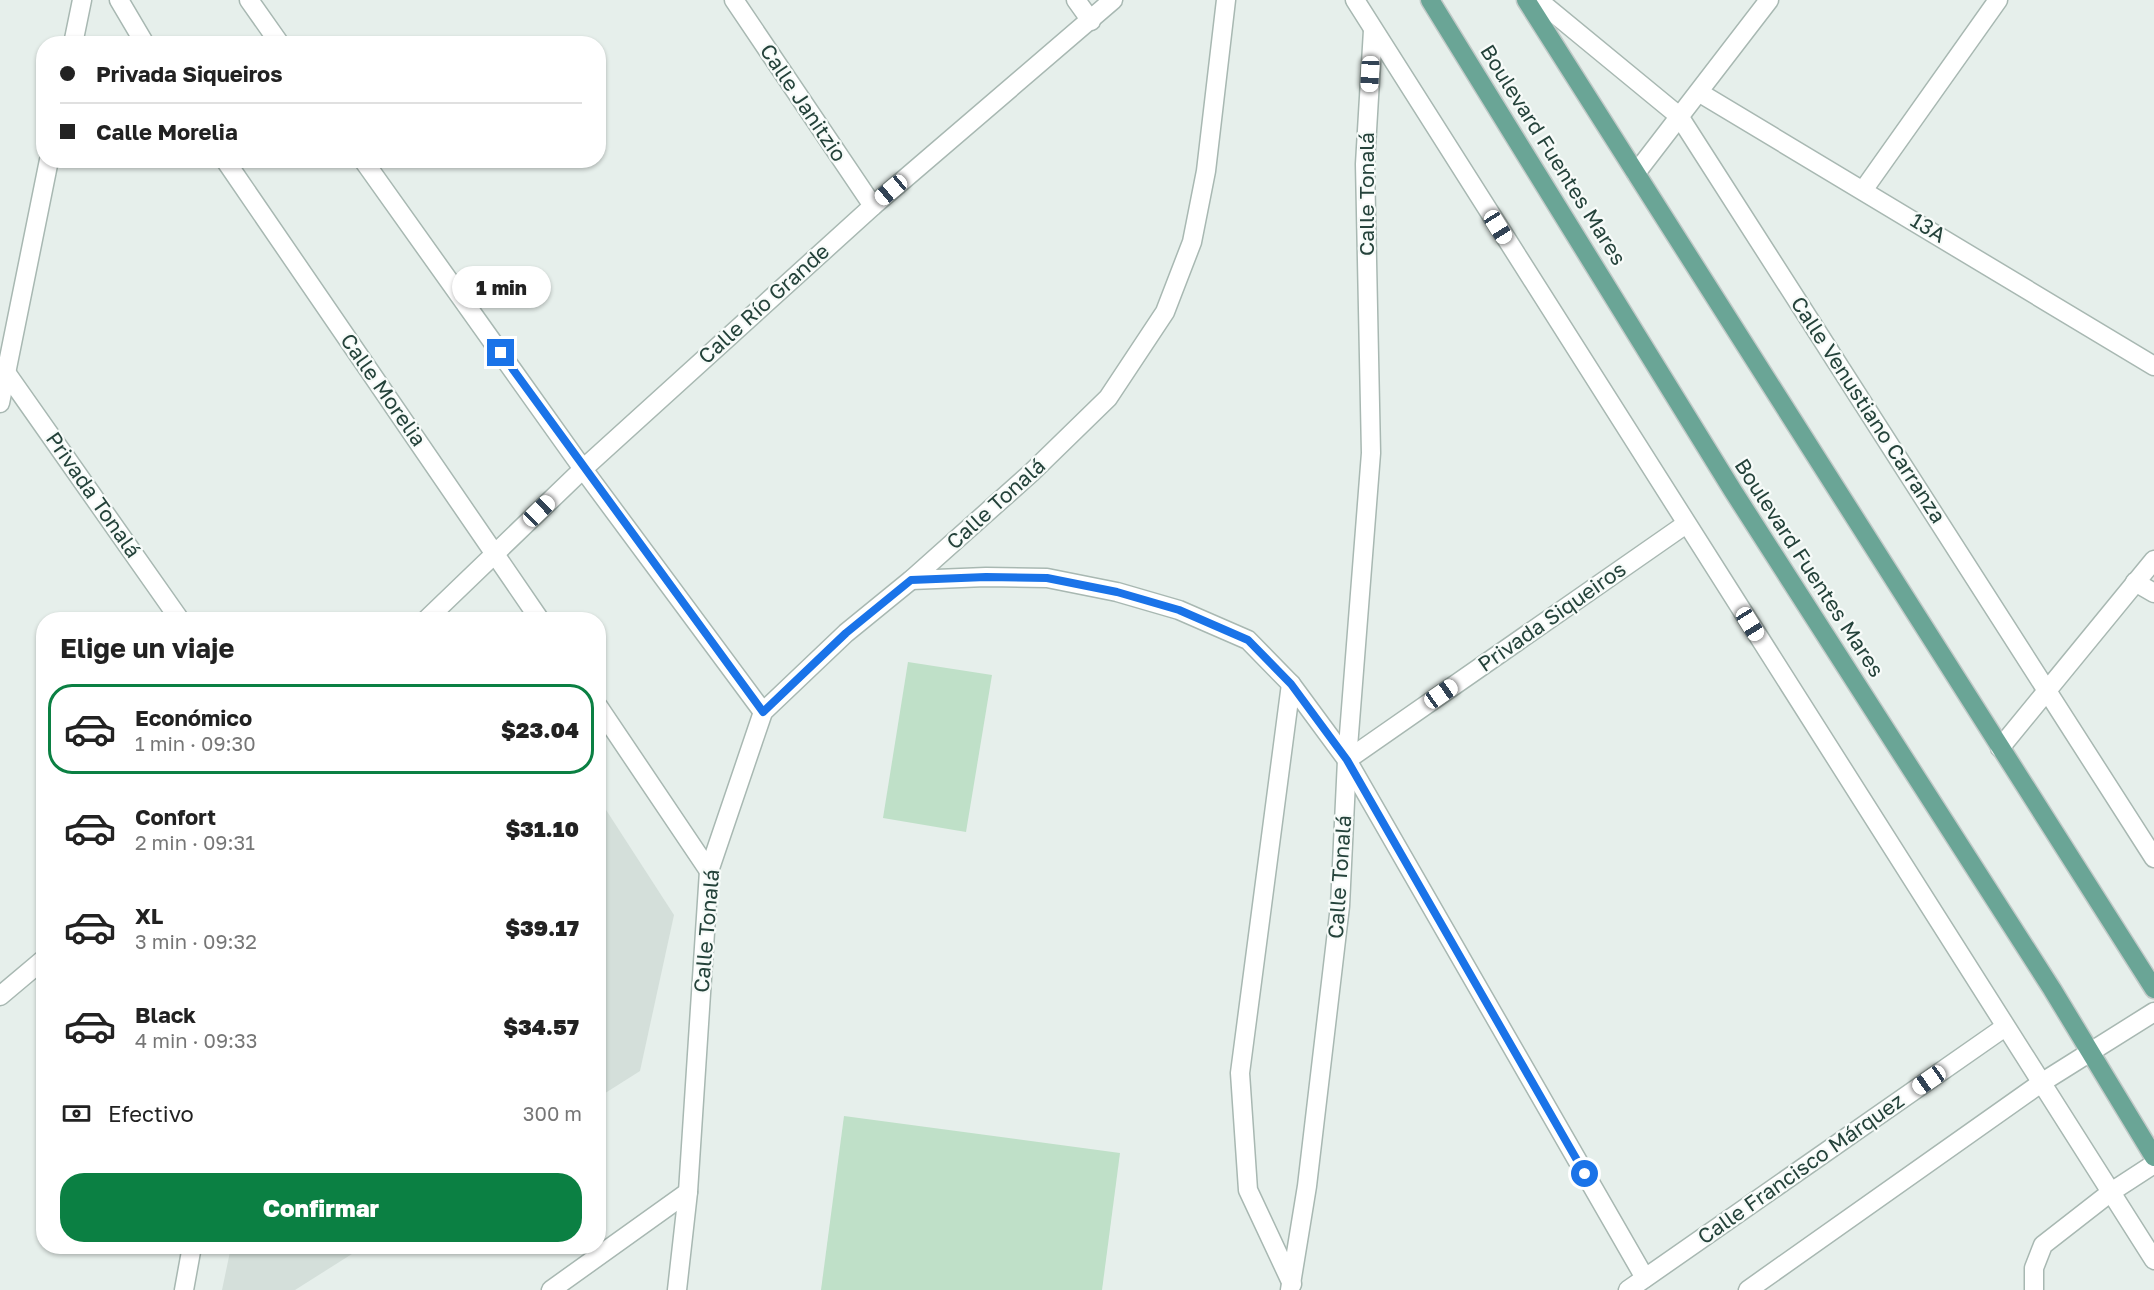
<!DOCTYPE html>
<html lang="es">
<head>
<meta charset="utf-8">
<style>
	body { margin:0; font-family:"Golos Text",sans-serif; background:#f6f6f6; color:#222; height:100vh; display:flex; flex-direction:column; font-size:22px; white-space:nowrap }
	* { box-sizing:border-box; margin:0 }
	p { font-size:20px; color:#767676 }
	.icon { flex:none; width:33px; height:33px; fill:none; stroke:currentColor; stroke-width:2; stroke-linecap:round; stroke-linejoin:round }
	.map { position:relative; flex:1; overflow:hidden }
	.panel { position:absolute; left:36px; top:612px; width:570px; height:642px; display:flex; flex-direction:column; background:#fff; border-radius:24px; box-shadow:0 2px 4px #0004 }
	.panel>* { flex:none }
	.guide { position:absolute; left:36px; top:36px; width:570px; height:132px; border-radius:24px; box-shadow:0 2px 4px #0004; display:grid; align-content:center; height:132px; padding:0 24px; background:#fff }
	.end { position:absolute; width:27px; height:27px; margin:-14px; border:8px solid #1a73e8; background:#fff; box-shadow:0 0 0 3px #fff }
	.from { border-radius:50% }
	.bubble { position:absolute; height:42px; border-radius:21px; background:#fff; box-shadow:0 2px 4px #0004; font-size:20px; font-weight:800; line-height:42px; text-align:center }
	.car { position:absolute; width:18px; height:36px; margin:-18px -9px; border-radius:8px; box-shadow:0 0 4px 2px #0007; background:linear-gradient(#fff 24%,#345 0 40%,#fff 0 76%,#345 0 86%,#fff 0) }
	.guide b { display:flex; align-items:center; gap:21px; height:57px; font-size:22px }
	.guide b+b { border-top:2px solid #e0e0e0 }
	.guide i { width:15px; height:15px; background:#222 }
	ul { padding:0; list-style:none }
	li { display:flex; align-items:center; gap:18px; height:90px; margin:0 12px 9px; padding:0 12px; border:3px solid transparent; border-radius:24px }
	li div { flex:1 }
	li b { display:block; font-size:22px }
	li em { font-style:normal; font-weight:800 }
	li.on { border-color:#0b8043 }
	li>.icon { width:54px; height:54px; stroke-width:1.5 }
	h2 { padding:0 24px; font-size:27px; line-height:72px }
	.pay { display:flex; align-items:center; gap:15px; height:66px; padding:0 24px; font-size:22px }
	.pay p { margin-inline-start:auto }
	.cta { display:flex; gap:12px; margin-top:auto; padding:12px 24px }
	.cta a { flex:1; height:69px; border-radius:24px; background:#0b8043; color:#fff; font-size:24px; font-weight:800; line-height:69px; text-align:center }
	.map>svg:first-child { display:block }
	.built { fill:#d4dfda }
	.green { fill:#bfe0c8 }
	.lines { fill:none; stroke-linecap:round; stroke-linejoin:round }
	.minor-casing { stroke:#a8b8b2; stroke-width:21 }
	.major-casing { stroke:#c2cac8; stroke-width:21 }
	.minor { stroke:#fff; stroke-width:18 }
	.major { stroke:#6aa596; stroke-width:18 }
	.route { stroke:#1a73e8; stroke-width:8 }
	.labels { text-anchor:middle; stroke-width:4.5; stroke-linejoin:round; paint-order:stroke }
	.street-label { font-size:21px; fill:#24423a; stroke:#f7fbf9 }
</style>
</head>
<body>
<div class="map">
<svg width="2154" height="1290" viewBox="0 0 2154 1290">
	<rect width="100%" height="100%" fill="#e6efeb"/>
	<!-- built -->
	<g class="built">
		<polygon points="599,799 674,915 640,1071 599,1097"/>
		<polygon points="231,1247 231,1246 363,1247 295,1290 222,1290"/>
	</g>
	<!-- green -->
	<g class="green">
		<polygon points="908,662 992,675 966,832 883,818"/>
		<polygon points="844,1116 1120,1153 1102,1290 821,1290"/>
	</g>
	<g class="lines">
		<!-- minor casing -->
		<g class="minor-casing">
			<g id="minor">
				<polyline points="119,0 145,44"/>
				<polyline points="249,0 280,44"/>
				<polyline points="734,0 873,206"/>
				<polyline points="1076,0 1091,21"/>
				<polyline points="1355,0 2154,1260"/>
				<polyline points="1538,0 1679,116 2154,858"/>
				<polyline points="73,44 82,0"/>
				<polyline points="1700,93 2154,366"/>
				<polyline points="225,160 540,620"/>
				<polyline points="363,160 583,469 763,712"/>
				<polyline points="1636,173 1769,0"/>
				<polyline points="1864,189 1998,0"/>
				<polyline points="5,371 180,620"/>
				<polyline points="0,403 49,160"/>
				<polyline points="911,580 986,577 1047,578 1117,592 1179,610 1248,640 1291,684 1347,760 1645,1278"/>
				<polyline points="2135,582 2154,593"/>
				<polyline points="426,620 583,469 873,206 1113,0"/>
				<polyline points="1291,684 1240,1073 1248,1190 1292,1284"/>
				<polyline points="598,706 709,871"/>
				<polyline points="2000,748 2154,560"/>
				<polyline points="1347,760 1686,524"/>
				<polyline points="0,996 44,959"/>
				<polyline points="184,1290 192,1246"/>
				<polyline points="551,1290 688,1192"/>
				<polyline points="677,1290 688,1192 709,871 763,712 846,633 911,580 1031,473 1108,398 1165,312 1192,242 1206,171 1226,0"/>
				<polyline points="1290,1290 1307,1186 1340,906 1347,760 1371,453 1365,164 1373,30"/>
				<polyline points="1628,1290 2005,1027"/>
				<polyline points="1748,1290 2041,1083 2154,1012"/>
				<polyline points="2034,1290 2034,1268 2043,1245 2111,1192 2154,1164"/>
			</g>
		</g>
		<!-- major casing -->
		<g class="major-casing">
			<g id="major">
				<polyline points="1430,0 1733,491 2052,989 2154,1157"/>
				<polyline points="1526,0 2154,989"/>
			</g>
		</g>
		<!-- minor -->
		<use href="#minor" class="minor"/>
		<!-- major -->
		<use href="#major" class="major"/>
	</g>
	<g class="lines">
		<!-- route -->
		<polyline class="route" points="501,353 763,712 846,633 911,580 986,577 1047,578 1117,592 1179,610 1248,640 1291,684 1347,760 1585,1174"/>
	</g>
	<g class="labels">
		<!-- street labels -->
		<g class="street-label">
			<text transform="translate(803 103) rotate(56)" y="7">Calle Janitzio</text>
			<text transform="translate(1553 155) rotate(58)" y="7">Boulevard Fuentes Mares</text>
			<text transform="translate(1367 194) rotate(-90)" y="7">Calle Tonalá</text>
			<text transform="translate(1928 228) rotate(31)" y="7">13A</text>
			<text transform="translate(764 304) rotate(-42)" y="7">Calle Río Grande</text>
			<text transform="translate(383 390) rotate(55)" y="7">Calle Morelia</text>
			<text transform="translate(1868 410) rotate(57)" y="7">Calle Venustiano Carranza</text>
			<text transform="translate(93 495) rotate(55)" y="7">Privada Tonalá</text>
			<text transform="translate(996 504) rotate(-42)" y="7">Calle Tonalá</text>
			<text transform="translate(1809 568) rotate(57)" y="7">Boulevard Fuentes Mares</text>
			<text transform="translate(1552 617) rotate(-35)" y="7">Privada Siqueiros</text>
			<text transform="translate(1340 877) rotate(-86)" y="7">Calle Tonalá</text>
			<text transform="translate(707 931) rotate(-85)" y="7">Calle Tonalá</text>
			<text transform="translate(1801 1169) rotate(-35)" y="7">Calle Francisco Márquez</text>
		</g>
	</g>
</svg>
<i class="end from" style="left:1585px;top:1174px"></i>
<i class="end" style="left:501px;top:353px"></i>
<div class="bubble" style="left:452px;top:266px;width:99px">1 min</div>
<i class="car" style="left:1370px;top:74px;rotate:183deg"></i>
<i class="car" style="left:891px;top:190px;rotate:230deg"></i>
<i class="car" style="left:1498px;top:227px;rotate:148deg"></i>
<i class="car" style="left:539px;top:511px;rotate:46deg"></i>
<i class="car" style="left:1750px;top:624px;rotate:148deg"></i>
<i class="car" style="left:1441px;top:694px;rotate:55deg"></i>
<i class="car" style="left:1929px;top:1080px;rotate:235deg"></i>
<div class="guide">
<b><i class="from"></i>Privada Siqueiros</b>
<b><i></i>Calle Morelia</b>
</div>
<section class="panel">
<h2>Elige un viaje</h2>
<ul>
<li class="on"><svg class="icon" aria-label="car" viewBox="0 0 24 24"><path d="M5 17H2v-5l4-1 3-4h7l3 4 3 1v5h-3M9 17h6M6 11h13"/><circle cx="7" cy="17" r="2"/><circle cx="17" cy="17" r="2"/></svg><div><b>Económico</b><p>1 min · 09:30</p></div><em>$23.04</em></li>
<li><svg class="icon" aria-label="car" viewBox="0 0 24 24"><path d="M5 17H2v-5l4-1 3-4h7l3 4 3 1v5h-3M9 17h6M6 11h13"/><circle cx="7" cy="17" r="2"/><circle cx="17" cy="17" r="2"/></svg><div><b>Confort</b><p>2 min · 09:31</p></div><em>$31.10</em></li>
<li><svg class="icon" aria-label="car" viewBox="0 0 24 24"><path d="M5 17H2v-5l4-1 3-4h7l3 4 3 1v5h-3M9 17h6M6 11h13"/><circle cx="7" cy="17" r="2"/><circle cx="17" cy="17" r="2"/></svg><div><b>XL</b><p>3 min · 09:32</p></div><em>$39.17</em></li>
<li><svg class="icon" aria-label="car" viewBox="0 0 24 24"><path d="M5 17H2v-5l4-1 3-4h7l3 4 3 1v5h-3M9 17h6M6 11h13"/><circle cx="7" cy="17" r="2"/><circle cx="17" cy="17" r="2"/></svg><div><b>Black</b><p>4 min · 09:33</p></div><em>$34.57</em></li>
</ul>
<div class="pay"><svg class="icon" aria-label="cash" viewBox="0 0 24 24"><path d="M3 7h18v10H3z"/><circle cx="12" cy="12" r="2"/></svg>Efectivo<p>300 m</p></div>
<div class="cta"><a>Confirmar</a></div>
</section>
</div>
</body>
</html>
